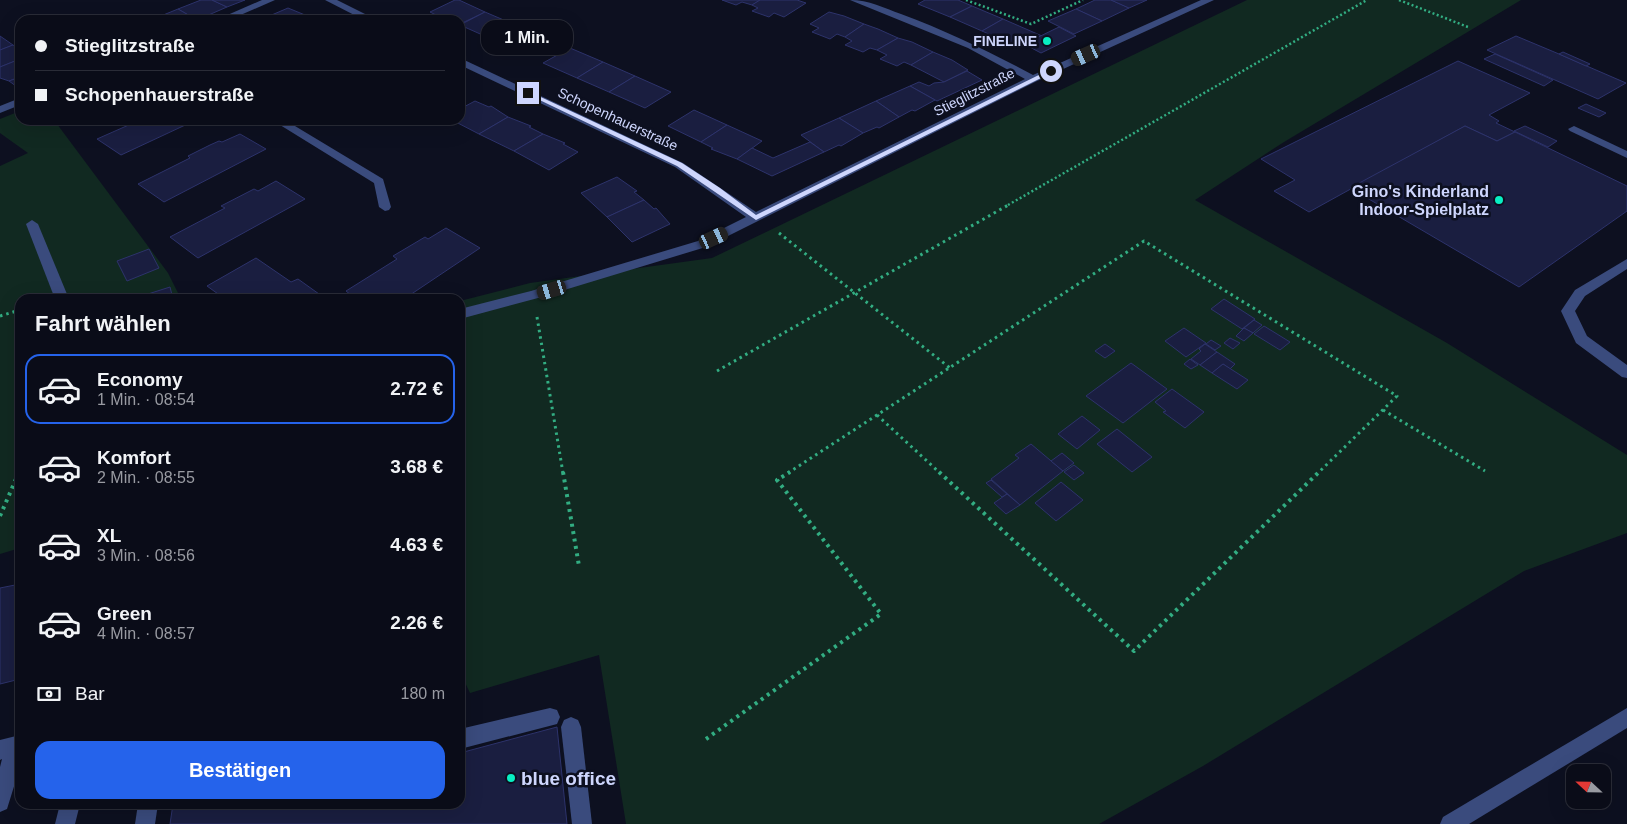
<!DOCTYPE html>
<html lang="de">
<head>
<meta charset="utf-8">
<style>
	body { margin:0; font-family:Arial,sans-serif; background:#181a25; color:#f1f3f6; height:100vh; display:flex; flex-direction:column; font-size:19px; white-space:nowrap }
	* { box-sizing:border-box; margin:0 }
	p { font-size:16px; color:#999ba2 }
	.icon { flex:none; width:28px; height:28px; fill:none; stroke:currentColor; stroke-width:2; stroke-linecap:round; stroke-linejoin:round }
	.map { position:relative; flex:1; overflow:hidden }
	.drawer { position:absolute; left:15px; top:294px; width:450px; height:515px; display:flex; flex-direction:column; background:#0a0c18; border-radius:15px; box-shadow:0 5px 20px #0002,0 0 0 1px #2a2c37 }
	.drawer>* { flex:none }
	.top-card { position:absolute; left:15px; top:15px; width:450px; height:110px; border-radius:15px; box-shadow:0 5px 20px #0002,0 0 0 1px #2a2c37; display:grid; align-content:center; height:110px; padding:0 20px; background:#0a0c18 }
	.needle { width:32px; rotate:292deg }
	.tools { position:absolute; left:1566px; top:764px; display:grid; gap:10px }
	.tools a { display:grid; place-items:center; width:45px; height:45px; border-radius:10px; background:#0a0c18; box-shadow:0 5px 20px #0002,0 0 0 1px #2a2c37; font-size:25px }
	.end { position:absolute; width:22px; height:22px; margin:-11px; border:6px solid #ced6fd; background:#111; box-shadow:0 0 0 2px #111 }
	.from { border-radius:50% }
	.bubble { position:absolute; height:35px; border-radius:15px; background:#0a0c18; box-shadow:0 5px 20px #0002,0 0 0 1px #2a2c37; font-size:16px; font-weight:700; line-height:35px; text-align:center }
	.car { position:absolute; width:15px; height:30px; margin:-15px -8px; border-radius:6px; box-shadow:0 0 4px 1px #0007; background:linear-gradient(#222 24%,#8ab4d8 0 40%,#222 0 76%,#8ab4d8 0 86%,#222 0) }
	.top-card b { display:flex; align-items:center; gap:18px; height:48px; font-size:19px }
	.top-card b+b { border-top:1px solid #2a2c37 }
	.top-card i { width:12px; height:12px; background:#f1f3f6 }
	ul { padding:0; list-style:none }
	li { display:flex; align-items:center; gap:15px; height:70px; margin:0 10px 8px; padding:0 10px; border:2px solid transparent; border-radius:15px }
	li div { flex:1 }
	li b { display:block; font-size:19px }
	li em { font-style:normal; font-weight:700 }
	li.current { border-color:#2563eb }
	li>.icon { width:45px; height:45px; stroke-width:1.5 }
	h2 { padding:0 20px; font-size:22px; line-height:60px }
	.pay { display:flex; align-items:center; gap:12px; height:55px; padding:0 20px; font-size:19px }
	.pay p { margin-inline-start:auto }
	.cta { display:flex; gap:10px; margin-top:auto; padding:10px 20px }
	.cta a { flex:1; height:58px; border-radius:15px; background:#2563eb; color:#fff; font-size:20px; font-weight:700; line-height:58px; text-align:center }
	.map>svg:first-child { display:block }
	.green { fill:#112921 }
	.building { fill:#1a1e40; stroke:#2d336b }
	.lines { fill:none; stroke-linecap:round; stroke-linejoin:round }
	.path-far2 { stroke:#32ad82; stroke-width:2.5; stroke-dasharray:2 2.5; stroke-linecap:butt }
	.path-far1 { stroke:#32ad82; stroke-width:3; stroke-dasharray:2.5 4; stroke-linecap:butt }
	.path { stroke:#32ad82; stroke-width:4; stroke-dasharray:3 4.5; stroke-linecap:butt }
	.minor { fill:#3a4b7d; fill-rule:evenodd }
	.route { fill:#ced6fd }
	.poi-dot { fill:#08efc3; stroke:#0d1020; stroke-width:2 }
	.labels { text-anchor:middle; stroke-width:5; stroke-linejoin:round; paint-order:stroke }
	.far-poi-label { font-size:14px; font-weight:bold; fill:#ced6fd; stroke:#0d1020; text-anchor:end }
	.far-street-label { font-size:14px; fill:#ced6fd; stroke:#0d1020 }
	.poi-label { font-size:16px; font-weight:bold; fill:#ced6fd; stroke:#0d1020; text-anchor:end }
	.near-poi-label { font-size:19px; font-weight:bold; fill:#ced6fd; stroke:#0d1020; text-anchor:start }
</style>
</head>
<body>
<div class="map">
<svg width="1627" height="824" viewBox="0 0 1627 824">
	<rect width="100%" height="100%" fill="#0d1020"/>
	<!-- green -->
	<g class="green">
		<polygon points="1247,0 1521,0 1284,142 1195,200 1447,343 1627,455 1627,533 1524,571 1203,766 1099,824 626,824 599,655 470,693 460,672 460,301 530,283 712,258"/>
		<polygon points="20,111 20,120 54,120 168,273 181,299 20,299 20,548 0,554 0,166 28,153 0,133 0,119"/>
	</g>
	<!-- building -->
	<g class="building">
		<polygon points="201,0 212,0 227,7 197,20 178,9"/>
		<polygon points="212,0 245,0 227,7"/>
		<polygon points="455,0 459,0 485,12 460,24 460,20 446,20 430,12"/>
		<polygon points="722,0 760,0 752,5 742,2 736,5"/>
		<polygon points="760,0 797,0 806,3 784,17 774,13 769,17 752,11 758,8 752,5"/>
		<polygon points="925,0 958,0 972,6 950,17 918,4"/>
		<polygon points="1095,0 1111,0 1129,8 1102,21 1076,9"/>
		<polygon points="1111,0 1147,0 1129,8"/>
		<polygon points="972,6 1003,19 982,31 950,17"/>
		<polygon points="288,8 305,15 303,15 312,20 260,20"/>
		<polygon points="178,9 197,20 151,20"/>
		<polygon points="1076,9 1102,21 1074,34 1048,21"/>
		<polygon points="485,12 513,24 487,37 460,25"/>
		<polygon points="829,12 844,16 864,24 845,37 837,34 830,39 812,32 819,28 810,24"/>
		<polygon points="1003,19 1042,36 1018,47 982,31"/>
		<polygon points="513,24 544,37 518,51 487,37"/>
		<polygon points="864,24 878,29 898,38 877,50 870,48 863,52 845,45 852,41 845,37"/>
		<polygon points="1059,27 1076,36 1041,53 1024,44"/>
		<polygon points="0,36 13,45 0,50"/>
		<polygon points="1516,36 1559,54 1626,83 1598,99 1487,50"/>
		<polygon points="898,38 912,42 933,52 911,65 904,62 897,66 880,59 887,55 877,50"/>
		<polygon points="13,45 20,49 20,59 0,67 0,50"/>
		<polygon points="570,48 603,62 577,78 543,63"/>
		<polygon points="933,52 952,60 968,70 944,82 911,65"/>
		<polygon points="1563,52 1590,64 1586,66 1559,54"/>
		<polygon points="1495,54 1553,80 1544,86 1484,59"/>
		<polygon points="20,59 20,77 9,81 0,78 0,67"/>
		<polygon points="1458,61 1530,93 1489,115 1499,121 1496,123 1515,132 1497,141 1465,126 1309,212 1274,191 1295,180 1261,159"/>
		<polygon points="603,62 635,76 609,92 577,78"/>
		<polygon points="967,71 982,80 937,101 910,86 919,82 929,86 934,83 944,82"/>
		<polygon points="635,76 671,92 645,108 609,92"/>
		<polygon points="20,77 20,89 9,81"/>
		<polygon points="910,86 935,100 915,111 912,110 899,117 876,101"/>
		<polygon points="475,101 489,107 491,106 508,117 479,134 452,120 460,120 460,109"/>
		<polygon points="876,101 899,117 879,128 877,127 863,133 839,118"/>
		<polygon points="1586,104 1606,113 1599,117 1578,108"/>
		<polygon points="694,110 727,125 701,142 668,126"/>
		<polygon points="508,117 531,126 529,127 543,134 514,151 479,134"/>
		<polygon points="839,118 863,133 841,146 839,145 824,152 801,135"/>
		<polygon points="140,120 196,120 121,155 97,139"/>
		<polygon points="727,125 762,141 737,159 711,149 713,148 701,142"/>
		<polygon points="1465,126 1497,141 1515,132 1627,186 1627,211 1519,287 1350,188"/>
		<polygon points="1525,126 1557,141 1548,147 1514,131"/>
		<polygon points="240,134 266,149 164,202 138,184 190,158 188,156 210,145 219,141 222,142"/>
		<polygon points="543,134 565,143 563,144 578,152 549,170 514,151"/>
		<polygon points="810,142 824,152 772,176 737,159 752,148 773,158"/>
		<polygon points="617,177 637,191 634,192 644,200 607,217 581,193"/>
		<polygon points="276,181 305,199 198,258 170,237 225,208 221,206 254,189 258,191"/>
		<polygon points="644,200 654,209 656,208 670,224 632,242 607,217"/>
		<polygon points="446,228 480,248 404,299 356,299 346,291 397,259 393,256 425,237 428,239"/>
		<polygon points="149,249 159,268 127,281 117,261"/>
		<polygon points="256,258 291,282 298,279 319,294 314,297 317,299 225,299 207,286"/>
		<polygon points="170,287 173,299 149,299 148,294"/>
		<polygon points="1224,299 1255,319 1242,329 1211,309"/>
		<polygon points="1254,320 1262,325 1253,333 1244,328"/>
		<polygon points="1264,326 1290,342 1280,350 1254,334"/>
		<polygon points="1184,328 1206,343 1186,357 1165,341"/>
		<polygon points="1244,328 1253,333 1244,341 1236,336"/>
		<polygon points="1230,338 1240,343 1233,349 1224,343"/>
		<polygon points="1211,340 1221,346 1215,350 1206,344"/>
		<polygon points="1105,344 1115,351 1105,358 1095,351"/>
		<polygon points="1205,344 1217,352 1200,365 1191,359 1201,351 1199,349"/>
		<polygon points="1217,352 1235,364 1230,369 1223,364 1212,373 1200,365"/>
		<polygon points="1190,359 1198,365 1191,369 1184,364"/>
		<polygon points="1131,363 1167,389 1123,423 1086,396"/>
		<polygon points="1223,364 1248,380 1237,389 1212,373"/>
		<polygon points="1172,389 1204,412 1185,428 1163,412 1166,411 1155,402"/>
		<polygon points="1082,416 1100,430 1077,449 1058,434"/>
		<polygon points="1117,429 1152,457 1132,472 1097,444"/>
		<polygon points="1031,444 1063,471 1020,505 991,479 1019,458 1015,455"/>
		<polygon points="1062,453 1074,463 1063,471 1051,461"/>
		<polygon points="1074,465 1084,473 1074,480 1064,472"/>
		<polygon points="991,480 1007,494 1002,497 986,483"/>
		<polygon points="1061,482 1083,500 1056,521 1035,503"/>
		<polygon points="1007,494 1020,505 1006,514 994,503"/>
		<polygon points="20,584 20,679 0,684 0,588"/>
		<polygon points="557,727 567,824 170,824 173,804 460,804 460,753"/>
	</g>
	<g class="lines">
		<!-- path-far2 -->
		<g class="path-far2">
			<polyline points="966,0 1031,24 1083,0"/>
			<polyline points="1399,0 1468,27"/>
			<polyline points="1008,205 1367,0"/>
		</g>
		<!-- path-far1 -->
		<g class="path-far1">
			<polyline points="779,233 950,368"/>
			<polyline points="0,316 20,310"/>
			<polyline points="537,317 563,473"/>
			<polyline points="717,371 1010,204"/>
			<polyline points="1383,410 1485,471"/>
			<polyline points="877,415 940,473"/>
			<polyline points="19,473 20,470"/>
			<polyline points="788,473 1144,241 1397,396 1318,473"/>
		</g>
		<!-- path -->
		<g class="path">
			<polyline points="563,472 579,566"/>
			<polyline points="939,472 1134,651 1319,472"/>
			<polyline points="0,516 19,472"/>
			<polyline points="706,739 881,614 777,480 790,472"/>
		</g>
		<!-- minor -->
		<g class="minor">
			<polygon points="262,0 275,0 229,20 216,20"/>
			<polygon points="325,0 337,0 377,20 364,20"/>
			<path d="M850 0C869 0 884 8 901 14 947 31 990 52 1033 75L1201 0H1214L1037 81 706 247 538 298 460 319V309L531 291 698 241 746 217 675 167 460 65V58L683 163 756 212 1025 79 968 48Z"/>
			<polygon points="20,98 20,105 0,113 0,106"/>
			<polygon points="272,120 285,120 383,179 391,207 389,210 385,211 379,207 374,183"/>
			<polygon points="1574,126 1627,151 1627,158 1570,131 1568,129"/>
			<polygon points="32,220 38,224 69,299 55,299 26,224"/>
			<polygon points="1627,259 1627,269 1585,296 1575,311 1587,336 1627,365 1627,378 1622,377 1576,343 1561,311 1575,290"/>
			<polygon points="550,708 557,710 560,717 557,724 460,749 460,729"/>
			<polygon points="1627,708 1627,728 1469,824 1440,824 1443,817"/>
			<polygon points="571,717 578,720 581,727 592,824 572,824 561,727 564,720"/>
			<polygon points="16,736 20,738 20,767 7,809 0,812 0,767 2,759 0,760 0,740"/>
			<polygon points="60,804 80,804 75,824 55,824"/>
			<polygon points="138,804 158,804 155,824 135,824"/>
		</g>
	</g>
	<!-- route -->
	<polygon class="route" points="1051,69 1053,72 756,220 677,166 525,93 530,92 682,163 720,188 756,215"/>
	<!-- markers -->
	<g class="poi-dot">
		<circle cx="1047" cy="41" r="5"/>
		<circle cx="1499" cy="200" r="5"/>
		<circle cx="511" cy="778" r="5"/>
	</g>
	<g class="labels">
		<!-- far-poi labels -->
		<g class="far-poi-label">
			<text x="1037" y="46">FINELINE</text>
		</g>
		<!-- far-street labels -->
		<g class="far-street-label">
			<text transform="translate(974 92) rotate(-27)" y="5">Stieglitzstraße</text>
			<text transform="translate(618 119) rotate(25)" y="5">Schopenhauerstraße</text>
		</g>
		<!-- poi labels -->
		<g class="poi-label">
			<text x="1489" y="197">Gino's Kinderland<tspan x="1489" dy="18">Indoor-Spielplatz</tspan></text>
		</g>
		<!-- near-poi labels -->
		<g class="near-poi-label">
			<text x="521" y="785">blue office</text>
		</g>
	</g>
</svg>
<div class="tools">
<a><svg class="needle" viewBox="-14 -14 28 28"><path d="M0-13l5 13h-10z" fill="#e53935"/><path d="M0 13l5-13h-10z" fill="#999ba2"/></svg></a>
</div>
<i class="end from" style="left:1051px;top:71px"></i>
<i class="end" style="left:528px;top:93px"></i>
<div class="bubble" style="left:481px;top:20px;width:92px">1 Min.</div>
<i class="car" style="left:1086px;top:55px;rotate:246deg"></i>
<i class="car" style="left:714px;top:238px;rotate:65deg"></i>
<i class="car" style="left:552px;top:290px;rotate:253deg"></i>
<div class="top-card">
<b><i class="from"></i>Stieglitzstraße</b>
<b><i></i>Schopenhauerstraße</b>
</div>
<section class="drawer">
<h2>Fahrt wählen</h2>
<ul>
<li class="current"><svg class="icon" aria-label="car" viewBox="0 0 24 24"><path d="M5 17H2v-5l4-1 3-4h7l3 4 3 1v5h-3M9 17h6M6 11h13"/><circle cx="7" cy="17" r="2"/><circle cx="17" cy="17" r="2"/></svg><div><b>Economy</b><p>1 Min. · 08:54</p></div><em>2.72 €</em></li>
<li><svg class="icon" aria-label="car" viewBox="0 0 24 24"><path d="M5 17H2v-5l4-1 3-4h7l3 4 3 1v5h-3M9 17h6M6 11h13"/><circle cx="7" cy="17" r="2"/><circle cx="17" cy="17" r="2"/></svg><div><b>Komfort</b><p>2 Min. · 08:55</p></div><em>3.68 €</em></li>
<li><svg class="icon" aria-label="car" viewBox="0 0 24 24"><path d="M5 17H2v-5l4-1 3-4h7l3 4 3 1v5h-3M9 17h6M6 11h13"/><circle cx="7" cy="17" r="2"/><circle cx="17" cy="17" r="2"/></svg><div><b>XL</b><p>3 Min. · 08:56</p></div><em>4.63 €</em></li>
<li><svg class="icon" aria-label="car" viewBox="0 0 24 24"><path d="M5 17H2v-5l4-1 3-4h7l3 4 3 1v5h-3M9 17h6M6 11h13"/><circle cx="7" cy="17" r="2"/><circle cx="17" cy="17" r="2"/></svg><div><b>Green</b><p>4 Min. · 08:57</p></div><em>2.26 €</em></li>
</ul>
<div class="pay"><svg class="icon" aria-label="cash" viewBox="0 0 24 24"><path d="M3 7h18v10H3z"/><circle cx="12" cy="12" r="2"/></svg>Bar<p>180 m</p></div>
<div class="cta"><a>Bestätigen</a></div>
</section>
</div>
</body>
</html>
